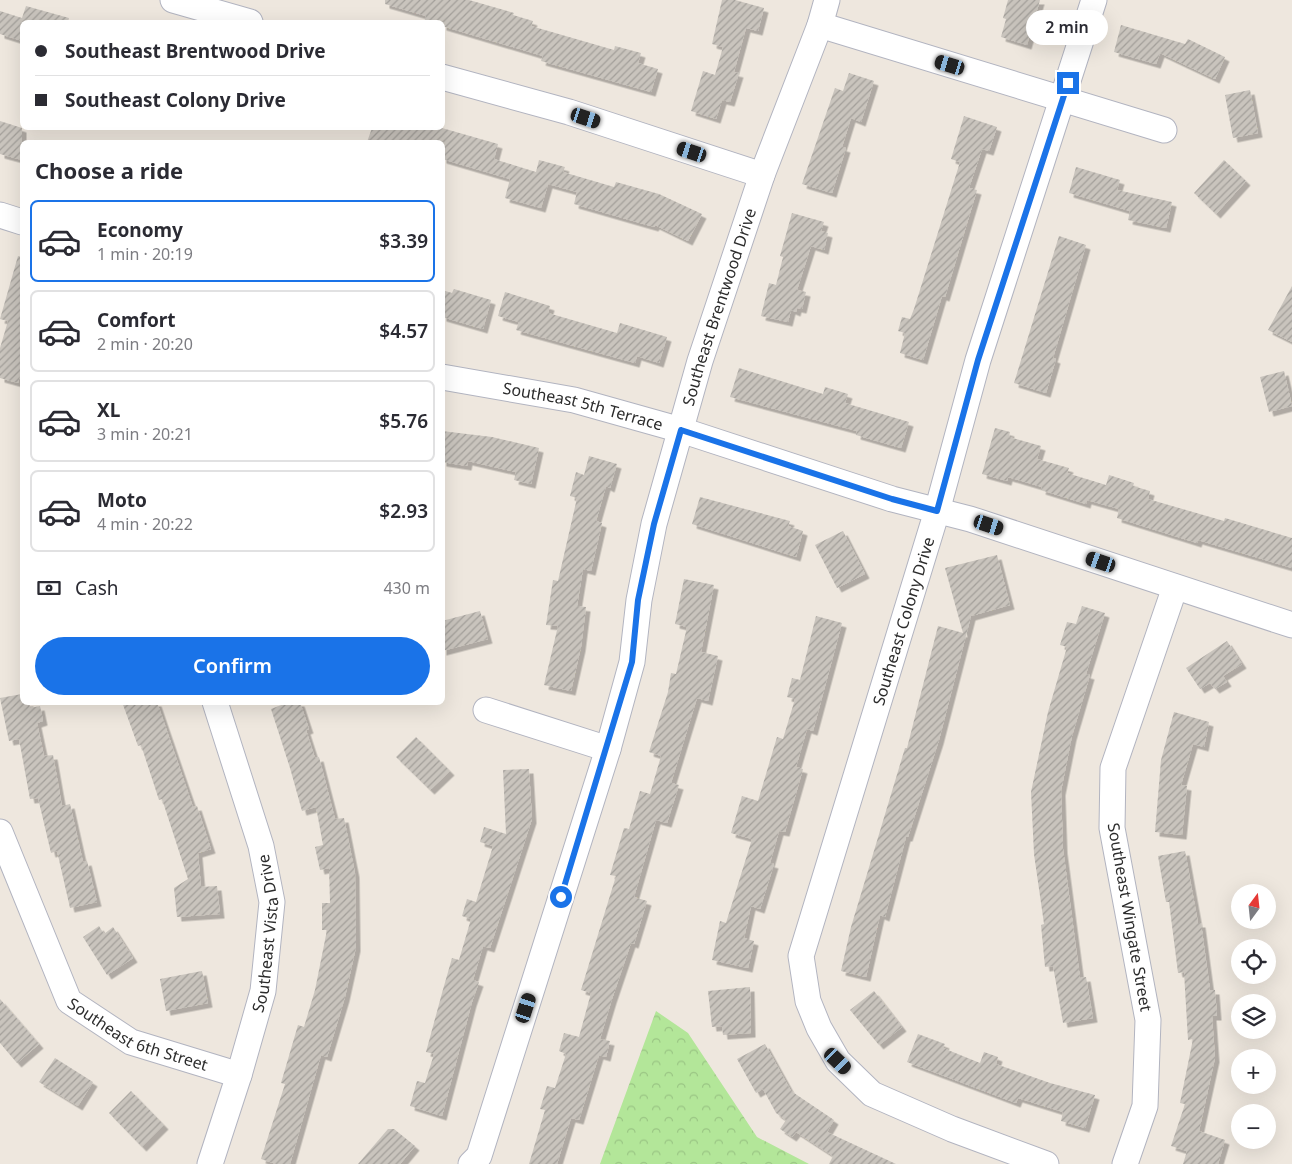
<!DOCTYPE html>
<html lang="en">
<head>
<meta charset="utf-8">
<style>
	body { margin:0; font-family:"Noto Sans",sans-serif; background:#f7f7f7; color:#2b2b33; height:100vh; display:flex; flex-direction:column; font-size:19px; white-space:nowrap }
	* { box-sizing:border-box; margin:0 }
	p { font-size:16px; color:#7c7c81 }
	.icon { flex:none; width:28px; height:28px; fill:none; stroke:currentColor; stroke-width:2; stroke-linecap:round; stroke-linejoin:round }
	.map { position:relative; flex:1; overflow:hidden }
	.details { position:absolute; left:20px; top:140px; width:425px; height:565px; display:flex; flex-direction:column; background:#fff; border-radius:8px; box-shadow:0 5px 20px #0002 }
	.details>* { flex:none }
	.guide { position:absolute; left:20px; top:20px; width:425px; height:110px; border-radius:8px; box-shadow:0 5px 20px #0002; display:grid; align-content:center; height:110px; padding:0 15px; background:#fff }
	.needle { width:32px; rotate:15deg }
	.controls { position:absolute; left:1231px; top:884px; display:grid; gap:10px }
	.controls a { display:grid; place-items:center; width:45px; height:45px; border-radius:50%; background:#fff; box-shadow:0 5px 20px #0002; font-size:25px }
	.end { position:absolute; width:22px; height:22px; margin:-11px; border:6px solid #1a73e8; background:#fff; box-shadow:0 0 0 2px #fff }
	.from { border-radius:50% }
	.bubble { position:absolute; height:35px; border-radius:18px; background:#fff; box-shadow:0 5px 20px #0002; font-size:16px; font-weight:600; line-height:35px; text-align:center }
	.car { position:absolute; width:15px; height:30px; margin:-15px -8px; border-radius:6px; box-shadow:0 0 4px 1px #0007; background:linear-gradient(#222 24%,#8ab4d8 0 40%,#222 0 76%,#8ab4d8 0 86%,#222 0) }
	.guide b { display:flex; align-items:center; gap:18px; height:48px; font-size:19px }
	.guide b+b { border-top:1px solid #e1e1e2 }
	.guide i { width:12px; height:12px; background:#2b2b33 }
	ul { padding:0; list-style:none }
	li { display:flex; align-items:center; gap:15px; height:82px; margin:0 10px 8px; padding:0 5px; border:2px solid #e1e1e2; border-radius:8px }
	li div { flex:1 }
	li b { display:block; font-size:19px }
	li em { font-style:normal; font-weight:600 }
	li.selected { border-color:#1a73e8 }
	li>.icon { width:45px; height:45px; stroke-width:1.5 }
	h2 { padding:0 15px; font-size:22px; line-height:60px }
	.pay { display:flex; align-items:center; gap:12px; height:55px; padding:0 15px; font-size:19px }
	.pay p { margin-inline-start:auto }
	.primary-button { display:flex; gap:10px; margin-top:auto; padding:10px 15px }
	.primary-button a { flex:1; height:58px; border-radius:30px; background:#1a73e8; color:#fff; font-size:20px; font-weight:600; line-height:58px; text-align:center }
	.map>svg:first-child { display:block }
	.forest { fill:url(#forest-crowns) }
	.building { fill:url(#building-hatch); filter:url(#shadow) }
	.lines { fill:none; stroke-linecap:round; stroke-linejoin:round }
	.minor-casing { stroke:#b2b4c0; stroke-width:27 }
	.minor { stroke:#fff; stroke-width:25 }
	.route { stroke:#1a73e8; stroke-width:6 }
	.labels { text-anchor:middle; stroke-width:4.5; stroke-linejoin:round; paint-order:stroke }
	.street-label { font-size:16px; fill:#2c2c2c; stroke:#fff }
</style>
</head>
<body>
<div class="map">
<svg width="1292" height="1164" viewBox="0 0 1292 1164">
	<defs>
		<pattern id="forest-crowns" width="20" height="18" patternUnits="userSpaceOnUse" patternTransform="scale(1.25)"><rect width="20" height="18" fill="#b3e699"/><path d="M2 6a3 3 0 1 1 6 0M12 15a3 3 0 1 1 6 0" fill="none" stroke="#9ac584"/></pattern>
		<pattern id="building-hatch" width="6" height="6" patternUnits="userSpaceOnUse" patternTransform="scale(1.25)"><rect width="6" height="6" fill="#c9c4bd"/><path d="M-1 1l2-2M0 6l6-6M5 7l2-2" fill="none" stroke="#a39f9a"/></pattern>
		<filter id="shadow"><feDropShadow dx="4.5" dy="4.5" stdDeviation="0" flood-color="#0004"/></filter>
	</defs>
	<rect width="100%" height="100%" fill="#eee7de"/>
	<!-- forest -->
	<polygon class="forest" points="656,1011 688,1033 757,1137 809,1164 600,1164"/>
	<!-- building -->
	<g class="building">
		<polygon points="385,0 469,0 514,13 513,15 533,21 531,26 614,50 615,46 641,53 638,63 658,69 651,92 541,61 543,56 442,26 442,22 424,22 426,16 385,4"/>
		<polygon points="722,0 735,0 764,8 758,31 746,28 734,72 739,73 730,102 722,100 716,119 691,111 703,71 715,75 723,47 712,44"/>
		<polygon points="1008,0 1040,0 1027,45 1001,37 1006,19 1003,18"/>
		<polygon points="26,6 69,18 68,22 22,22 22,41 0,34 0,11 22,18"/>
		<polygon points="1121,25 1185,44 1188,39 1225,57 1215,79 1160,53 1156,64 1114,52"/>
		<polygon points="849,73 874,81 861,122 851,118 842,147 846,148 832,193 802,184 835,88 843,91"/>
		<polygon points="1250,90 1258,133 1233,138 1225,95"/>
		<polygon points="964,116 997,127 989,151 982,149 969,188 977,190 945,297 942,296 923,360 900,353 905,333 898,331 902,317 910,319 914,309 960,162 951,159"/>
		<polygon points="0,121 22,128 22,160 0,154"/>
		<polygon points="372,128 442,128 498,144 494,159 536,172 539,160 565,167 563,172 614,187 616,182 659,194 702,214 688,241 655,225 654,227 574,204 577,192 548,184 541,208 505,198 510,179 442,159 442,142 367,142"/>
		<polygon points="1224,160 1246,181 1216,214 1194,193"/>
		<polygon points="1076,167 1120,180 1117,190 1172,202 1166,228 1128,220 1130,211 1069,193"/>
		<polygon points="792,213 824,222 821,231 828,233 824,250 811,246 797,290 806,292 802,309 797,308 796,312 791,310 788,322 761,316 769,283 776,285 783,257 780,256"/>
		<polygon points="1059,236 1086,245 1053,358 1056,359 1046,393 1014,383"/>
		<polygon points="18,256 22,257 22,368 18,383 0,378 0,348 8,321 0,319"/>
		<polygon points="1292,286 1292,342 1268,330"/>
		<polygon points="454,289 491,300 483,329 442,317 442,290 452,293"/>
		<polygon points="505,292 550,306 548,313 617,333 620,323 667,337 659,363 637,356 635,363 516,330 519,322 498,316"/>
		<polygon points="739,368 823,394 825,387 848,394 845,403 909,422 901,448 856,435 857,431 730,397"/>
		<polygon points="1284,371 1292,406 1269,412 1260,377"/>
		<polygon points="995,428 1010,432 1009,437 1041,446 1037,459 1069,468 1067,473 1106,485 1109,475 1134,483 1133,486 1150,491 1148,499 1224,521 1225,518 1292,538 1292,568 1198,540 1197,543 1117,518 1119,509 1087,500 1086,504 1041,490 1042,487 1008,477 1007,481 982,474"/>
		<polygon points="442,431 492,437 539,448 531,484 514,480 516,472 468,461 467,466 442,462"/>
		<polygon points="589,456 617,464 610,488 606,486 596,521 602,523 591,571 583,569 577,606 586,607 581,647 571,691 544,685 558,626 546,625 553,580 558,581 577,498 570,496 576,472 584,475"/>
		<polygon points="700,497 790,521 788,526 803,531 796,557 692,524"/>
		<polygon points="843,531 865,574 837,588 815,545"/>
		<polygon points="997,555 1010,605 971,616 939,740 908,837 906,837 885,917 880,915 866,977 841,971 851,927 905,748 907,748 938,626 963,633 945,568"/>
		<polygon points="684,579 714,585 701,652 718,656 708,701 697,698 671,783 679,785 667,823 656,820 634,897 647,901 634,944 631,943 612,999 600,1039 610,1041 606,1057 599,1055 579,1120 571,1118 557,1164 529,1164 545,1110 540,1109 547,1086 555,1088 566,1054 559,1051 564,1033 579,1037 591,993 581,990 616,876 610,875 624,828 629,829 640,791 650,794 661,756 649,752 668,692 671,673 676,674 687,627 675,624"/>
		<polygon points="1082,606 1105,613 1086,674 1090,675 1072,736 1061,791 1063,849 1080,978 1086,977 1093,1018 1063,1023 1053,966 1045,967 1041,925 1044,924 1034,854 1031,792 1048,712 1067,647 1060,645 1067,622 1076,624"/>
		<polygon points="480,611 488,639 442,651 442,621"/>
		<polygon points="816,616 842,623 813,731 807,729 796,767 803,769 785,832 779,831 770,863 774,864 760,909 751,906 744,938 754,941 748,968 712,960 720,921 726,923 752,839 731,833 742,796 758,801 777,737 783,739 795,699 787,697 792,678 800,680"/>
		<polygon points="1227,641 1242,664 1223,676 1227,682 1215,689 1210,683 1200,689 1186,668"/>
		<polygon points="22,694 22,702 29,702 30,708 40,706 43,721 37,723 44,756 53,755 62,806 70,804 83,862 87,861 97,902 70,908 57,851 51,853 38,798 30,799 19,739 9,741 0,698"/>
		<polygon points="122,702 157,702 193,807 197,806 211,849 198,853 201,887 217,886 220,914 177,917 174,888 188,879 162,799 159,800 141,745 138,746"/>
		<polygon points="289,702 300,702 309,729 306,730 315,758 319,757 335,819 344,818 355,873 356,947 345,997 327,1057 321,1055 290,1164 276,1164 261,1159 285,1084 281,1083 298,1025 304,1027 315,990 327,930 322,930 322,903 330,903 329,868 320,870 315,847 323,845 316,807 302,811 290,768 271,709"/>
		<polygon points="1174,712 1209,722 1204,747 1193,744 1181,785 1187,786 1182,835 1155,832 1161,760"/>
		<polygon points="416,737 450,771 430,790 396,757"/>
		<polygon points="529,769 532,819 490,948 483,946 473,980 479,982 472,1002 442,1116 410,1106 417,1081 425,1083 434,1054 426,1052 442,993 452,958 459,960 471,919 462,916 467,899 476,902 493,846 480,842 484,827 506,834 503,770"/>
		<polygon points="1185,851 1198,923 1201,923 1210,990 1215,990 1217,1016 1212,1016 1215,1058 1199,1131 1225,1140 1218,1164 1183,1164 1187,1151 1171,1146 1185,1104 1180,1103 1193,1039 1188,1040 1184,972 1178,973 1169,902 1166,902 1158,856"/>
		<polygon points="99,926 104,934 113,927 133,958 107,975 83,937"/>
		<polygon points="202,971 208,1003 166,1011 160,979"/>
		<polygon points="750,987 751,1033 723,1035 722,1026 712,1027 708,991"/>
		<polygon points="874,991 902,1027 879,1045 850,1010"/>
		<polygon points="0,999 39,1044 17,1063 0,1043"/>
		<polygon points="918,1034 945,1044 943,1048 980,1063 984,1052 998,1057 996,1064 1050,1083 1095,1095 1085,1128 1061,1121 1063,1112 1018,1098 1016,1103 907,1062"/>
		<polygon points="765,1044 791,1091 834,1120 827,1132 896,1164 829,1164 833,1156 796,1132 792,1137 780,1129 786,1120 776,1113 763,1089 756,1093 737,1059"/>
		<polygon points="55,1058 93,1082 78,1106 39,1082"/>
		<polygon points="131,1091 164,1125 142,1147 109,1113"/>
		<polygon points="388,1129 394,1129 415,1146 400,1164 358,1164"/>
	</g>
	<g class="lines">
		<!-- minor casing -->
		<g class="minor-casing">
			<g id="minor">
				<polyline points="173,0 250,22"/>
				<polyline points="820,25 1164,130"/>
				<polyline points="442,77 569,112 762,175"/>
				<polyline points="0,215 22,222"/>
				<path id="s1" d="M442 377 574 400 681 430 892 499 970 519 1292 625"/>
				<polyline points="486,710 608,749"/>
				<path id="s2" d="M0 832 69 1001 131 1042 239 1075"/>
				<path id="s3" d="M210 1164 239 1075 263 991 272 902 261 846 215 702"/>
				<path id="s4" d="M471 1164 479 1156 608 749 632 662 639 600 654 524 700 361 762 175 820 25 827 0"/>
				<path id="s5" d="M1046 1164 952 1129 872 1094 838 1061 819 1028 808 1001 801 956 937 511 978 360 1094 0"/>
				<polyline points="1125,1164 1145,1106 1148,1020 1112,828 1113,768 1175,587"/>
			</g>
		</g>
		<!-- minor -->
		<use href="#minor" class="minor"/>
	</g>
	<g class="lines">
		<!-- route -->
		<polyline class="route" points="561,897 632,662 638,600 654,524 681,430 892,499 937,511 978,360 1068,83"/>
	</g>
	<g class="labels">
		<!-- street labels -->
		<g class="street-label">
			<text dy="6" stroke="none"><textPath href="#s4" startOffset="895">Southeast Brentwood Drive</textPath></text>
			<text dy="6" stroke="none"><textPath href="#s1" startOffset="144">Southeast 5th Terrace</textPath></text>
			<text dy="6" stroke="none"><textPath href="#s5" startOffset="698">Southeast Colony Drive</textPath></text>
			<text transform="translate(1130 917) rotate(80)" y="6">Southeast Wingate Street</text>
			<text dy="6" stroke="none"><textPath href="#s3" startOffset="239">Southeast Vista Drive</textPath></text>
			<text dy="6" stroke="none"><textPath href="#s2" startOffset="260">Southeast 6th Street</textPath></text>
		</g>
	</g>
</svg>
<div class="controls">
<a><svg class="needle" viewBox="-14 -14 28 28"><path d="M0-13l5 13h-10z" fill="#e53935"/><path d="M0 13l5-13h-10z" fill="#7c7c81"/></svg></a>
<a><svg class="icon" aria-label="locate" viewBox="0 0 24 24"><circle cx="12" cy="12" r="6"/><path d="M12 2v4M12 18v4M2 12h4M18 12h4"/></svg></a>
<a><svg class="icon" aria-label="layers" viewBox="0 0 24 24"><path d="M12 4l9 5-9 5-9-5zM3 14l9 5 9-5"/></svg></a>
<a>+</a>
<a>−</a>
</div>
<i class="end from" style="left:561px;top:897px"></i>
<i class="end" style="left:1068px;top:83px"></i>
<div class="bubble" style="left:1026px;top:10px;width:82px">2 min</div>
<i class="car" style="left:950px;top:65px;rotate:287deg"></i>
<i class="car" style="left:586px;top:118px;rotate:108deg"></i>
<i class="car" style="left:692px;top:152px;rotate:288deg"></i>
<i class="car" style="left:989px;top:525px;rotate:108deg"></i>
<i class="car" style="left:1101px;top:562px;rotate:289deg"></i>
<i class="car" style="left:526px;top:1008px;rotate:18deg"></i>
<i class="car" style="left:838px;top:1061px;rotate:134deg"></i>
<div class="guide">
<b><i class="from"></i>Southeast Brentwood Drive</b>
<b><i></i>Southeast Colony Drive</b>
</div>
<section class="details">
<h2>Choose a ride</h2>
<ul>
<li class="selected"><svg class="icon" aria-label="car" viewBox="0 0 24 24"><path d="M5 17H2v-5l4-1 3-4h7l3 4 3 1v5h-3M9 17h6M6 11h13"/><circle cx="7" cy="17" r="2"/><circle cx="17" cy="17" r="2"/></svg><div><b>Economy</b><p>1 min · 20:19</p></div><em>$3.39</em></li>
<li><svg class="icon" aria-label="car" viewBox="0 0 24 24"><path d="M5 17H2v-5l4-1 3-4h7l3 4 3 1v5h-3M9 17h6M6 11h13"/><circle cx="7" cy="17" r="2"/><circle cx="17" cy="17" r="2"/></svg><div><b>Comfort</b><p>2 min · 20:20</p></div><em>$4.57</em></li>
<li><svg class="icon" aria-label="car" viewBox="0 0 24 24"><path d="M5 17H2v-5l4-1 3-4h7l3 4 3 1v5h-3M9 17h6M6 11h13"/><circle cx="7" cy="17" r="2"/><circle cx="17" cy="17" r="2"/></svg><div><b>XL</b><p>3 min · 20:21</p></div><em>$5.76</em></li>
<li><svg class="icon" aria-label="car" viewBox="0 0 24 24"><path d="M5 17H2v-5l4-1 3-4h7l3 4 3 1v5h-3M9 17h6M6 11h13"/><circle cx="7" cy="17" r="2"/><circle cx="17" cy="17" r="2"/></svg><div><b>Moto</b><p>4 min · 20:22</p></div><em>$2.93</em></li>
</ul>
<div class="pay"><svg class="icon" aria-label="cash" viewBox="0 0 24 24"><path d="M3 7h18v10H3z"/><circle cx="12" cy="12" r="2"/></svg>Cash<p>430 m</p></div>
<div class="primary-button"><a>Confirm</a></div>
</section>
</div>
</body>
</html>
